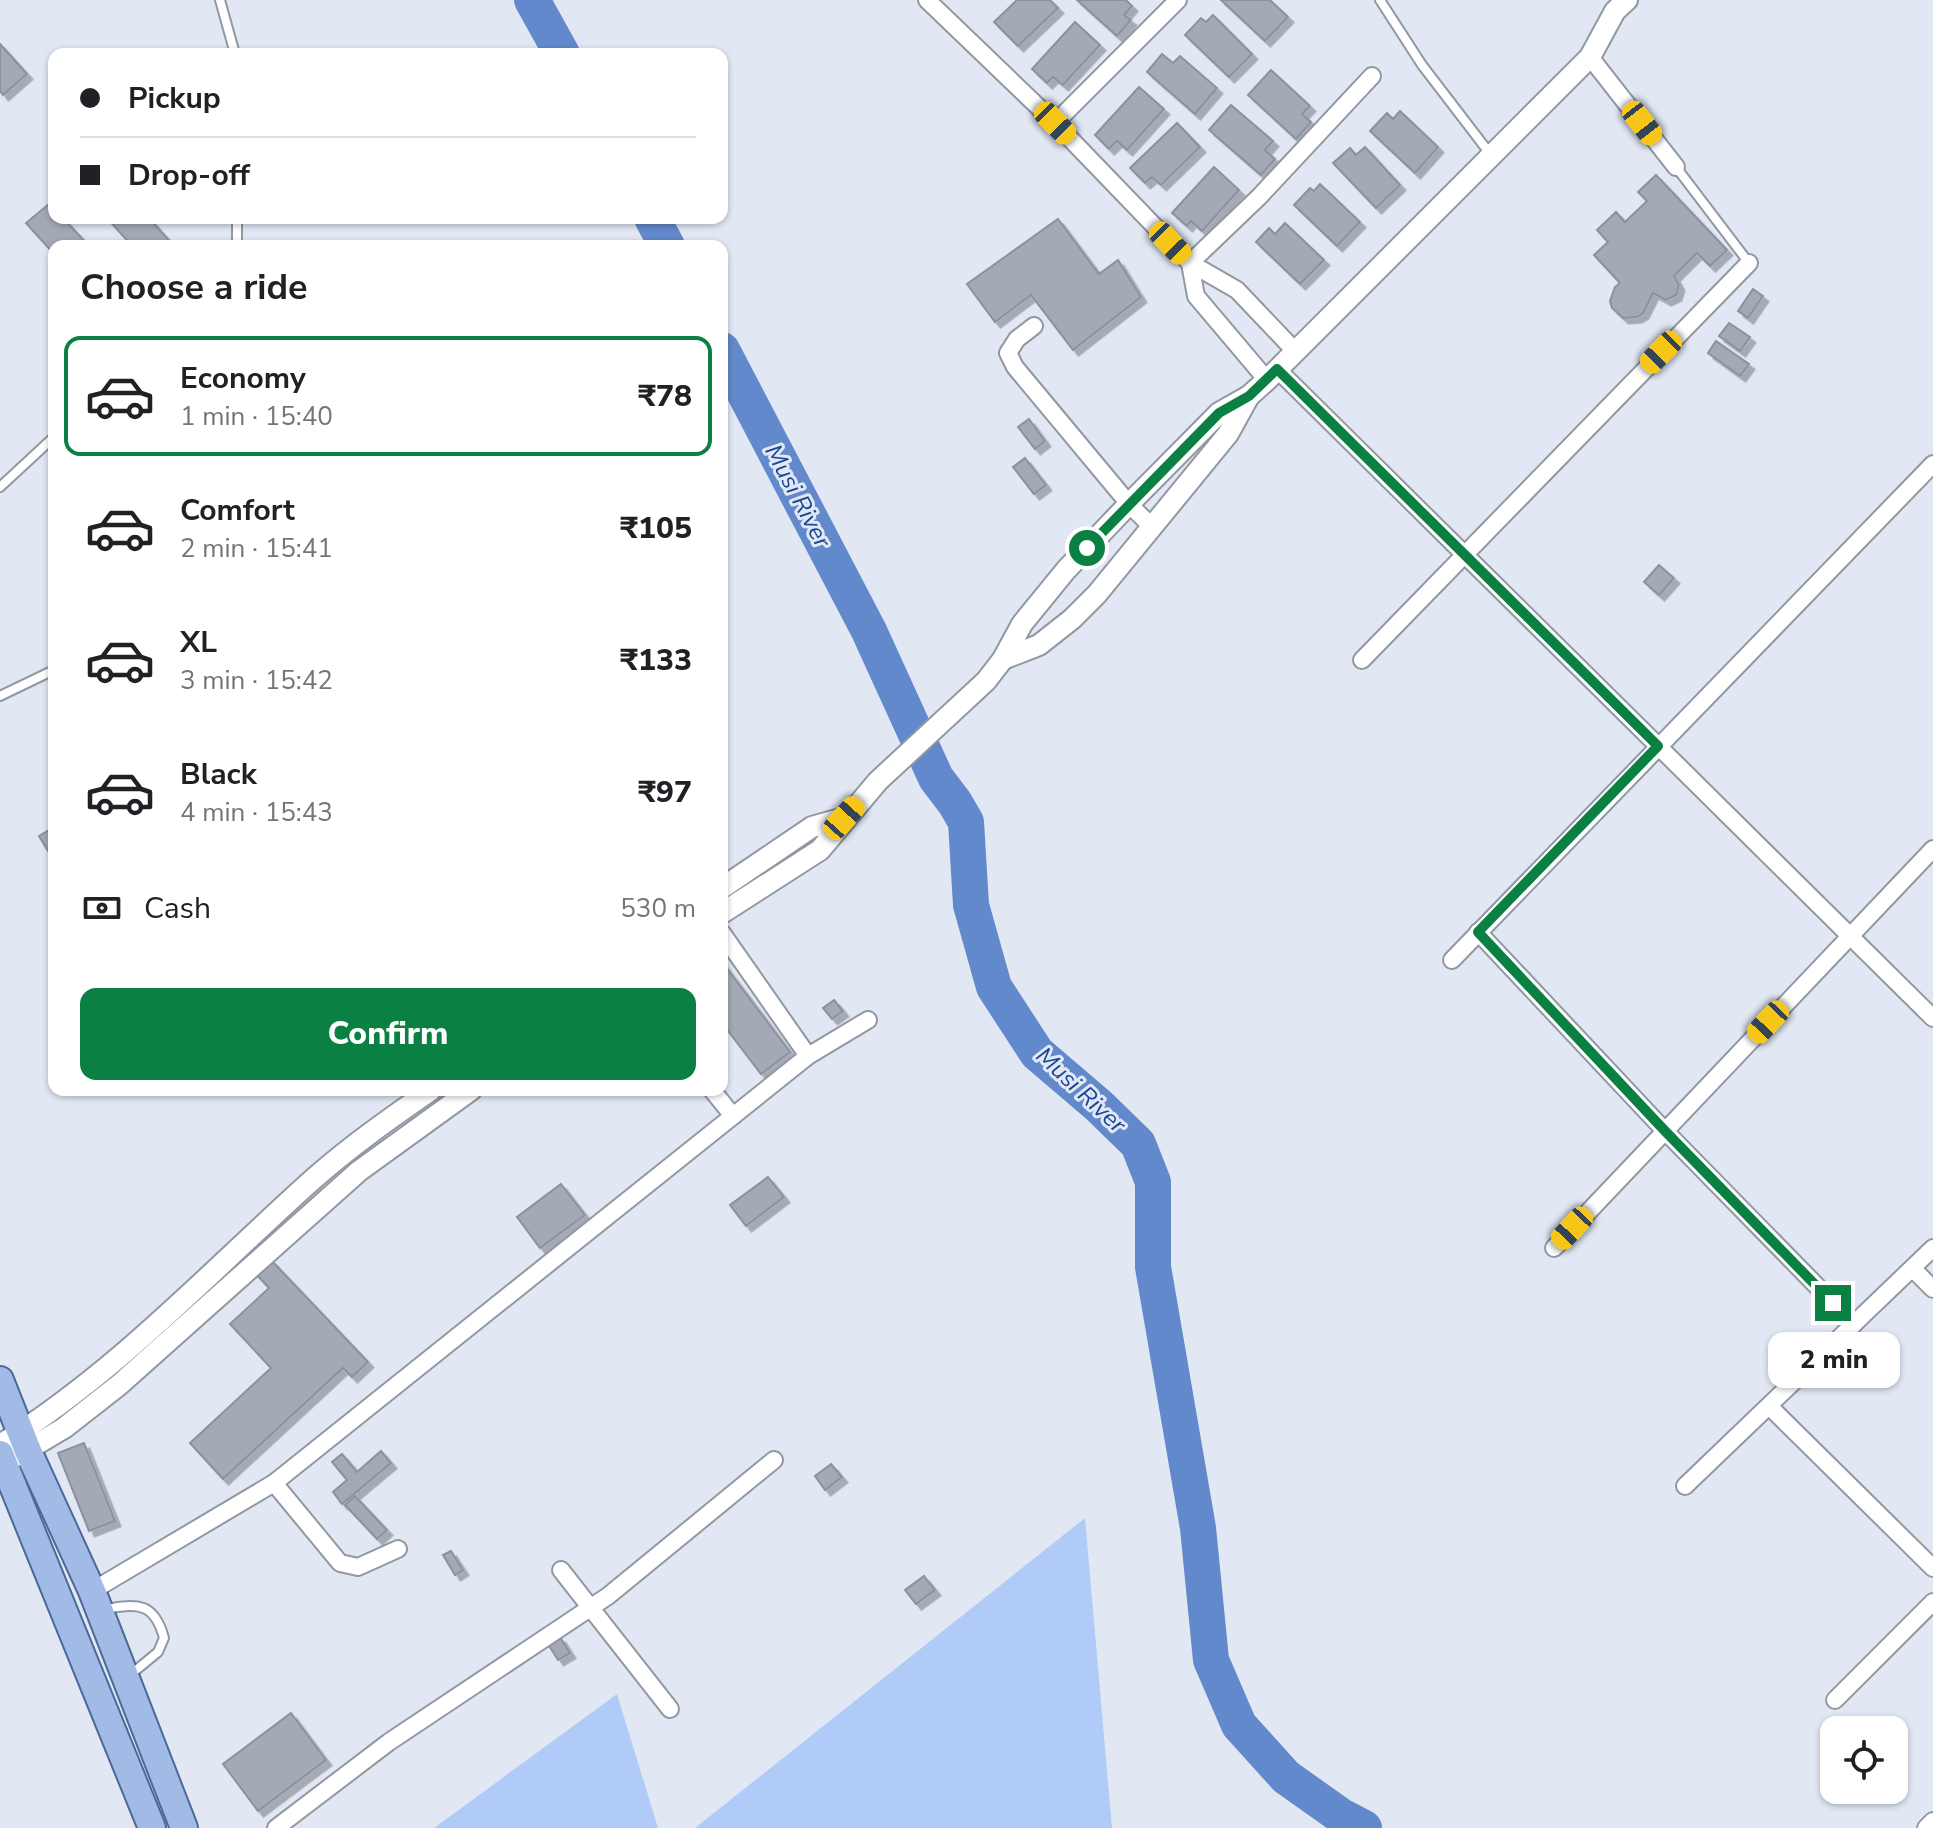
<!DOCTYPE html>
<html lang="en">
<head>
<meta charset="utf-8">
<style>
	body { margin:0; font-family:"Nunito Sans",sans-serif; background:#f6f6f6; color:#202124; height:100vh; display:flex; flex-direction:column; font-size:30px; white-space:nowrap }
	* { box-sizing:border-box; margin:0 }
	p { font-size:26px; color:#757577 }
	.icon { flex:none; width:44px; height:44px; fill:none; stroke:currentColor; stroke-width:2; stroke-linecap:round; stroke-linejoin:round }
	.map { position:relative; flex:1; overflow:hidden }
	.panel { position:absolute; left:48px; top:240px; width:680px; height:856px; display:flex; flex-direction:column; background:#fff; border-radius:16px; box-shadow:0 2px 6px #0004 }
	.panel>* { flex:none }
	.top-card { position:absolute; left:48px; top:48px; width:680px; height:176px; border-radius:16px; box-shadow:0 2px 6px #0004; display:grid; align-content:center; height:176px; padding:0 32px; background:#fff }
	.buttons { position:absolute; left:1820px; top:1716px; display:grid; gap:16px }
	.buttons a { display:grid; place-items:center; width:88px; height:88px; border-radius:16px; background:#fff; box-shadow:0 2px 6px #0004; font-size:40px }
	.end { position:absolute; width:36px; height:36px; margin:-18px; border:10px solid #0b8043; background:#fff; box-shadow:0 0 0 4px #fff }
	.from { border-radius:50% }
	.bubble { position:absolute; height:56px; border-radius:16px; background:#fff; box-shadow:0 2px 6px #0004; font-size:26px; font-weight:800; line-height:56px; text-align:center }
	.car { position:absolute; width:24px; height:48px; margin:-24px -12px; border-radius:10px; box-shadow:0 0 6px 2px #0007; background:linear-gradient(#f5c518 24%,#345 0 40%,#f5c518 0 76%,#345 0 86%,#f5c518 0) }
	.top-card b { display:flex; align-items:center; gap:28px; height:76px; font-size:30px }
	.top-card b+b { border-top:2px solid #e0e0e0 }
	.top-card i { width:20px; height:20px; background:#202124 }
	ul { padding:0; list-style:none }
	li { display:flex; align-items:center; gap:24px; height:120px; margin:0 16px 12px; padding:0 16px; border:4px solid transparent; border-radius:16px }
	li div { flex:1 }
	li b { display:block; font-size:30px }
	li em { font-style:normal; font-weight:800 }
	li.selected { border-color:#0b8043 }
	li>.icon { width:72px; height:72px; stroke-width:1.5 }
	h2 { padding:0 32px; font-size:36px; line-height:96px }
	.pay { display:flex; align-items:center; gap:20px; height:88px; padding:0 32px; font-size:30px }
	.pay p { margin-inline-start:auto }
	.button { display:flex; gap:16px; margin-top:auto; padding:16px 32px }
	.button a { flex:1; height:92px; border-radius:16px; background:#0b8043; color:#fff; font-size:32px; font-weight:800; line-height:92px; text-align:center }
	.map>svg:first-child { display:block }
	.green { fill:#b0cbf8 }
	.lines { fill:none; stroke-linecap:round; stroke-linejoin:round }
	.river { stroke:#6289cb; stroke-width:36 }
	.building { fill:#a3aab5; stroke:#8c929d; stroke-width:2; filter:url(#shadow) }
	.service-casing { stroke:#9198a3; stroke-width:12 }
	.minor-casing { stroke:#9198a3; stroke-width:20 }
	.tertiary-casing { stroke:#9198a3; stroke-width:24 }
	.primary-casing { stroke:#4c6898; stroke-width:30 }
	.service { stroke:#fff; stroke-width:8 }
	.minor { stroke:#fff; stroke-width:16 }
	.tertiary { stroke:#fff; stroke-width:20 }
	.primary { stroke:#a1bbe6; stroke-width:26 }
	.route { stroke:#0b8043; stroke-width:10 }
	.labels { text-anchor:middle; stroke-width:6; stroke-linejoin:round; paint-order:stroke }
	.water-label { font-size:24px; font-style:italic; fill:#194796; stroke:#e1e8f4 }
</style>
</head>
<body>
<div class="map">
<svg width="1933" height="1828" viewBox="0 0 1933 1828">
	<defs>
		<filter id="shadow"><feDropShadow dx="5.5" dy="5.5" stdDeviation="0" flood-color="#0004"/></filter>
	</defs>
	<rect width="100%" height="100%" fill="#e1e8f4"/>
	<!-- green -->
	<g class="green">
		<polygon points="1085,1518 1112,1828 695,1828"/>
		<polygon points="617,1694 658,1828 434,1828"/>
	</g>
	<g class="lines">
		<!-- river -->
		<g class="river">
			<polyline points="532,0 562,54"/>
			<polyline points="652,218 667,246"/>
			<polyline points="722,350 869,631 936,778 955,803 966,822 971,905 994,987 1037,1053 1099,1106 1138,1144 1153,1182 1153,1267 1198,1528 1211,1660 1239,1725 1286,1777 1341,1816 1364,1828"/>
		</g>
	</g>
	<!-- building -->
	<g class="building">
		<polygon points="1017,0 1050,0 1058,8 1018,46 994,22"/>
		<polygon points="1077,0 1126,0 1132,6 1124,15 1131,20 1117,36"/>
		<polygon points="1221,0 1270,0 1288,17 1265,41"/>
		<polygon points="1213,15 1252,54 1229,77 1185,35 1201,18 1206,22"/>
		<polygon points="1075,22 1100,45 1063,85 1053,77 1047,83 1032,69"/>
		<polygon points="0,44 27,74 3,95 0,91"/>
		<polygon points="1162,54 1173,63 1180,56 1217,88 1195,114 1147,72"/>
		<polygon points="1271,70 1310,106 1302,114 1311,122 1296,139 1248,95"/>
		<polygon points="1139,87 1164,109 1127,150 1117,141 1109,149 1095,135"/>
		<polygon points="1231,105 1273,141 1265,150 1275,159 1261,175 1209,130"/>
		<polygon points="1400,111 1438,147 1415,173 1370,131 1387,113 1393,119"/>
		<polygon points="1177,123 1200,147 1161,185 1152,177 1145,183 1130,168"/>
		<polygon points="1365,147 1400,185 1376,208 1333,163 1350,148 1356,155"/>
		<polygon points="1214,167 1239,190 1202,231 1191,221 1187,226 1172,213"/>
		<polygon points="1656,175 1727,250 1710,266 1697,253 1674,276 1679,285 1676,295 1666,300 1653,293 1643,313 1637,317 1623,318 1612,308 1610,301 1615,287 1620,283 1594,255 1608,242 1597,230 1616,212 1625,222 1647,201 1638,192"/>
		<polygon points="1320,184 1360,222 1337,246 1294,205 1310,188 1314,191"/>
		<polygon points="50,203 54,207 54,218 63,218 89,246 54,246 54,254 26,223"/>
		<polygon points="107,218 149,218 174,246 132,246"/>
		<polygon points="1058,219 1099,274 1118,260 1141,297 1073,350 1031,295 995,322 967,284"/>
		<polygon points="1285,223 1324,260 1300,284 1256,242 1269,228 1275,234"/>
		<polygon points="1753,289 1763,296 1748,318 1738,311"/>
		<polygon points="1729,323 1750,337 1740,351 1719,336"/>
		<polygon points="1716,341 1749,364 1740,376 1708,353"/>
		<polygon points="1029,419 1045,441 1035,449 1018,427"/>
		<polygon points="1025,458 1046,485 1034,494 1013,467"/>
		<polygon points="1659,565 1674,578 1659,595 1644,582"/>
		<polygon points="54,827 54,861 39,836"/>
		<polygon points="722,962 790,1052 761,1074 722,1023"/>
		<polygon points="834,1000 843,1011 832,1019 823,1008"/>
		<polygon points="768,1177 784,1197 746,1226 730,1205"/>
		<polygon points="561,1184 585,1215 540,1248 517,1217"/>
		<polygon points="270,1259 368,1362 352,1377 343,1368 223,1479 190,1443 271,1368 230,1324 269,1288 255,1273"/>
		<polygon points="84,1443 115,1521 89,1531 58,1453"/>
		<polygon points="381,1451 391,1463 342,1504 333,1492 347,1480 332,1462 342,1454 357,1472"/>
		<polygon points="831,1464 842,1477 825,1490 815,1476"/>
		<polygon points="355,1496 387,1530 377,1539 345,1505"/>
		<polygon points="451,1551 463,1570 455,1575 443,1555"/>
		<polygon points="924,1576 935,1590 916,1604 905,1590"/>
		<polygon points="560,1637 570,1653 558,1660 548,1644"/>
		<polygon points="291,1713 326,1760 258,1811 223,1764"/>
	</g>
	<g class="lines">
		<!-- service casing -->
		<g class="service-casing">
			<g id="service">
				<polyline points="220,0 235,54"/>
				<polyline points="1380,0 1422,65 1491,155"/>
				<polyline points="1676,167 1749,263"/>
				<polyline points="237,246 237,218"/>
				<polyline points="0,487 54,437"/>
				<polyline points="0,696 54,670"/>
				<path d="M104 1609C137 1604 154 1601 164 1638L158 1652 130 1675"/>
			</g>
		</g>
		<!-- minor casing -->
		<g class="minor-casing">
			<g id="minor">
				<polyline points="927,0 1055,123 1190,263 1237,290 1295,351"/>
				<polyline points="1590,57 1676,167"/>
				<polyline points="1055,123 1178,0"/>
				<polyline points="1190,263 1259,197 1372,76"/>
				<polyline points="1190,263 1196,296 1267,380"/>
				<polyline points="1034,326 1017,339 1008,353 1015,367 1129,504 1153,528"/>
				<polyline points="1277,369 1933,1018"/>
				<polyline points="1362,660 1749,263"/>
				<polyline points="1478,932 1665,1131 1854,1324"/>
				<polyline points="1452,960 1933,464"/>
				<polyline points="808,1056 868,1020"/>
				<polyline points="712,1090 733,1116"/>
				<polyline points="1554,1248 1933,849"/>
				<polyline points="1913,1269 1933,1289"/>
				<polyline points="1770,1407 1933,1568"/>
				<polyline points="274,1483 340,1563 358,1567 398,1549"/>
				<polyline points="1685,1486 1933,1248"/>
				<polyline points="561,1570 670,1709"/>
				<polyline points="92,1591 274,1483 808,1056 722,933"/>
				<polyline points="1835,1700 1933,1602"/>
				<polyline points="276,1828 389,1742 608,1596 774,1460"/>
				<polyline points="1926,1828 1933,1821"/>
			</g>
		</g>
		<!-- tertiary casing -->
		<g class="tertiary-casing">
			<g id="tertiary">
				<polyline points="1003,659 1039,645 1072,619 1097,594 1228,434 1249,396"/>
				<polyline points="722,888 812,827 844,818"/>
				<polyline points="722,913 820,850 878,781 986,681 1003,659 1022,624 1066,570 1129,504 1219,413 1249,396 1267,380 1590,57 1615,11 1627,0"/>
				<path d="M0 1445C116 1373 209 1273 310 1182 348 1148 389 1119 431 1090"/>
				<polyline points="17,1456 64,1428 119,1385 359,1171 471,1090"/>
			</g>
		</g>
		<!-- primary casing -->
		<g class="primary-casing">
			<g id="primary">
				<polyline points="0,1380 28,1451 92,1591 184,1828"/>
				<polyline points="0,1454 152,1828"/>
			</g>
		</g>
		<!-- service -->
		<use href="#service" class="service"/>
		<!-- minor -->
		<use href="#minor" class="minor"/>
		<!-- tertiary -->
		<use href="#tertiary" class="tertiary"/>
		<!-- primary -->
		<use href="#primary" class="primary"/>
	</g>
	<g class="lines">
		<!-- route -->
		<polyline class="route" points="1087,548 1219,413 1249,396 1277,369 1658,746 1478,932 1665,1131 1833,1303"/>
	</g>
	<g class="labels">
		<!-- water labels -->
		<g class="water-label">
			<text transform="translate(798 496) rotate(62)" y="8">Musi River</text>
			<text transform="translate(1081 1090) rotate(43)" y="8">Musi River</text>
		</g>
	</g>
</svg>
<div class="buttons">
<a><svg class="icon" aria-label="locate" viewBox="0 0 24 24"><circle cx="12" cy="12" r="6"/><path d="M12 2v4M12 18v4M2 12h4M18 12h4"/></svg></a>
</div>
<i class="end from" style="left:1087px;top:548px"></i>
<i class="end" style="left:1833px;top:1303px"></i>
<div class="bubble" style="left:1768px;top:1332px;width:132px">2 min</div>
<i class="car" style="left:1055px;top:123px;rotate:136deg"></i>
<i class="car" style="left:1642px;top:123px;rotate:142deg"></i>
<i class="car" style="left:1170px;top:243px;rotate:136deg"></i>
<i class="car" style="left:1661px;top:352px;rotate:224deg"></i>
<i class="car" style="left:844px;top:818px;rotate:42deg"></i>
<i class="car" style="left:1768px;top:1022px;rotate:223deg"></i>
<i class="car" style="left:1572px;top:1228px;rotate:223deg"></i>
<div class="top-card">
<b><i class="from"></i>Pickup</b>
<b><i></i>Drop-off</b>
</div>
<section class="panel">
<h2>Choose a ride</h2>
<ul>
<li class="selected"><svg class="icon" aria-label="car" viewBox="0 0 24 24"><path d="M5 17H2v-5l4-1 3-4h7l3 4 3 1v5h-3M9 17h6M6 11h13"/><circle cx="7" cy="17" r="2"/><circle cx="17" cy="17" r="2"/></svg><div><b>Economy</b><p>1 min · 15:40</p></div><em>₹78</em></li>
<li><svg class="icon" aria-label="car" viewBox="0 0 24 24"><path d="M5 17H2v-5l4-1 3-4h7l3 4 3 1v5h-3M9 17h6M6 11h13"/><circle cx="7" cy="17" r="2"/><circle cx="17" cy="17" r="2"/></svg><div><b>Comfort</b><p>2 min · 15:41</p></div><em>₹105</em></li>
<li><svg class="icon" aria-label="car" viewBox="0 0 24 24"><path d="M5 17H2v-5l4-1 3-4h7l3 4 3 1v5h-3M9 17h6M6 11h13"/><circle cx="7" cy="17" r="2"/><circle cx="17" cy="17" r="2"/></svg><div><b>XL</b><p>3 min · 15:42</p></div><em>₹133</em></li>
<li><svg class="icon" aria-label="car" viewBox="0 0 24 24"><path d="M5 17H2v-5l4-1 3-4h7l3 4 3 1v5h-3M9 17h6M6 11h13"/><circle cx="7" cy="17" r="2"/><circle cx="17" cy="17" r="2"/></svg><div><b>Black</b><p>4 min · 15:43</p></div><em>₹97</em></li>
</ul>
<div class="pay"><svg class="icon" aria-label="cash" viewBox="0 0 24 24"><path d="M3 7h18v10H3z"/><circle cx="12" cy="12" r="2"/></svg>Cash<p>530 m</p></div>
<div class="button"><a>Confirm</a></div>
</section>
</div>
</body>
</html>
